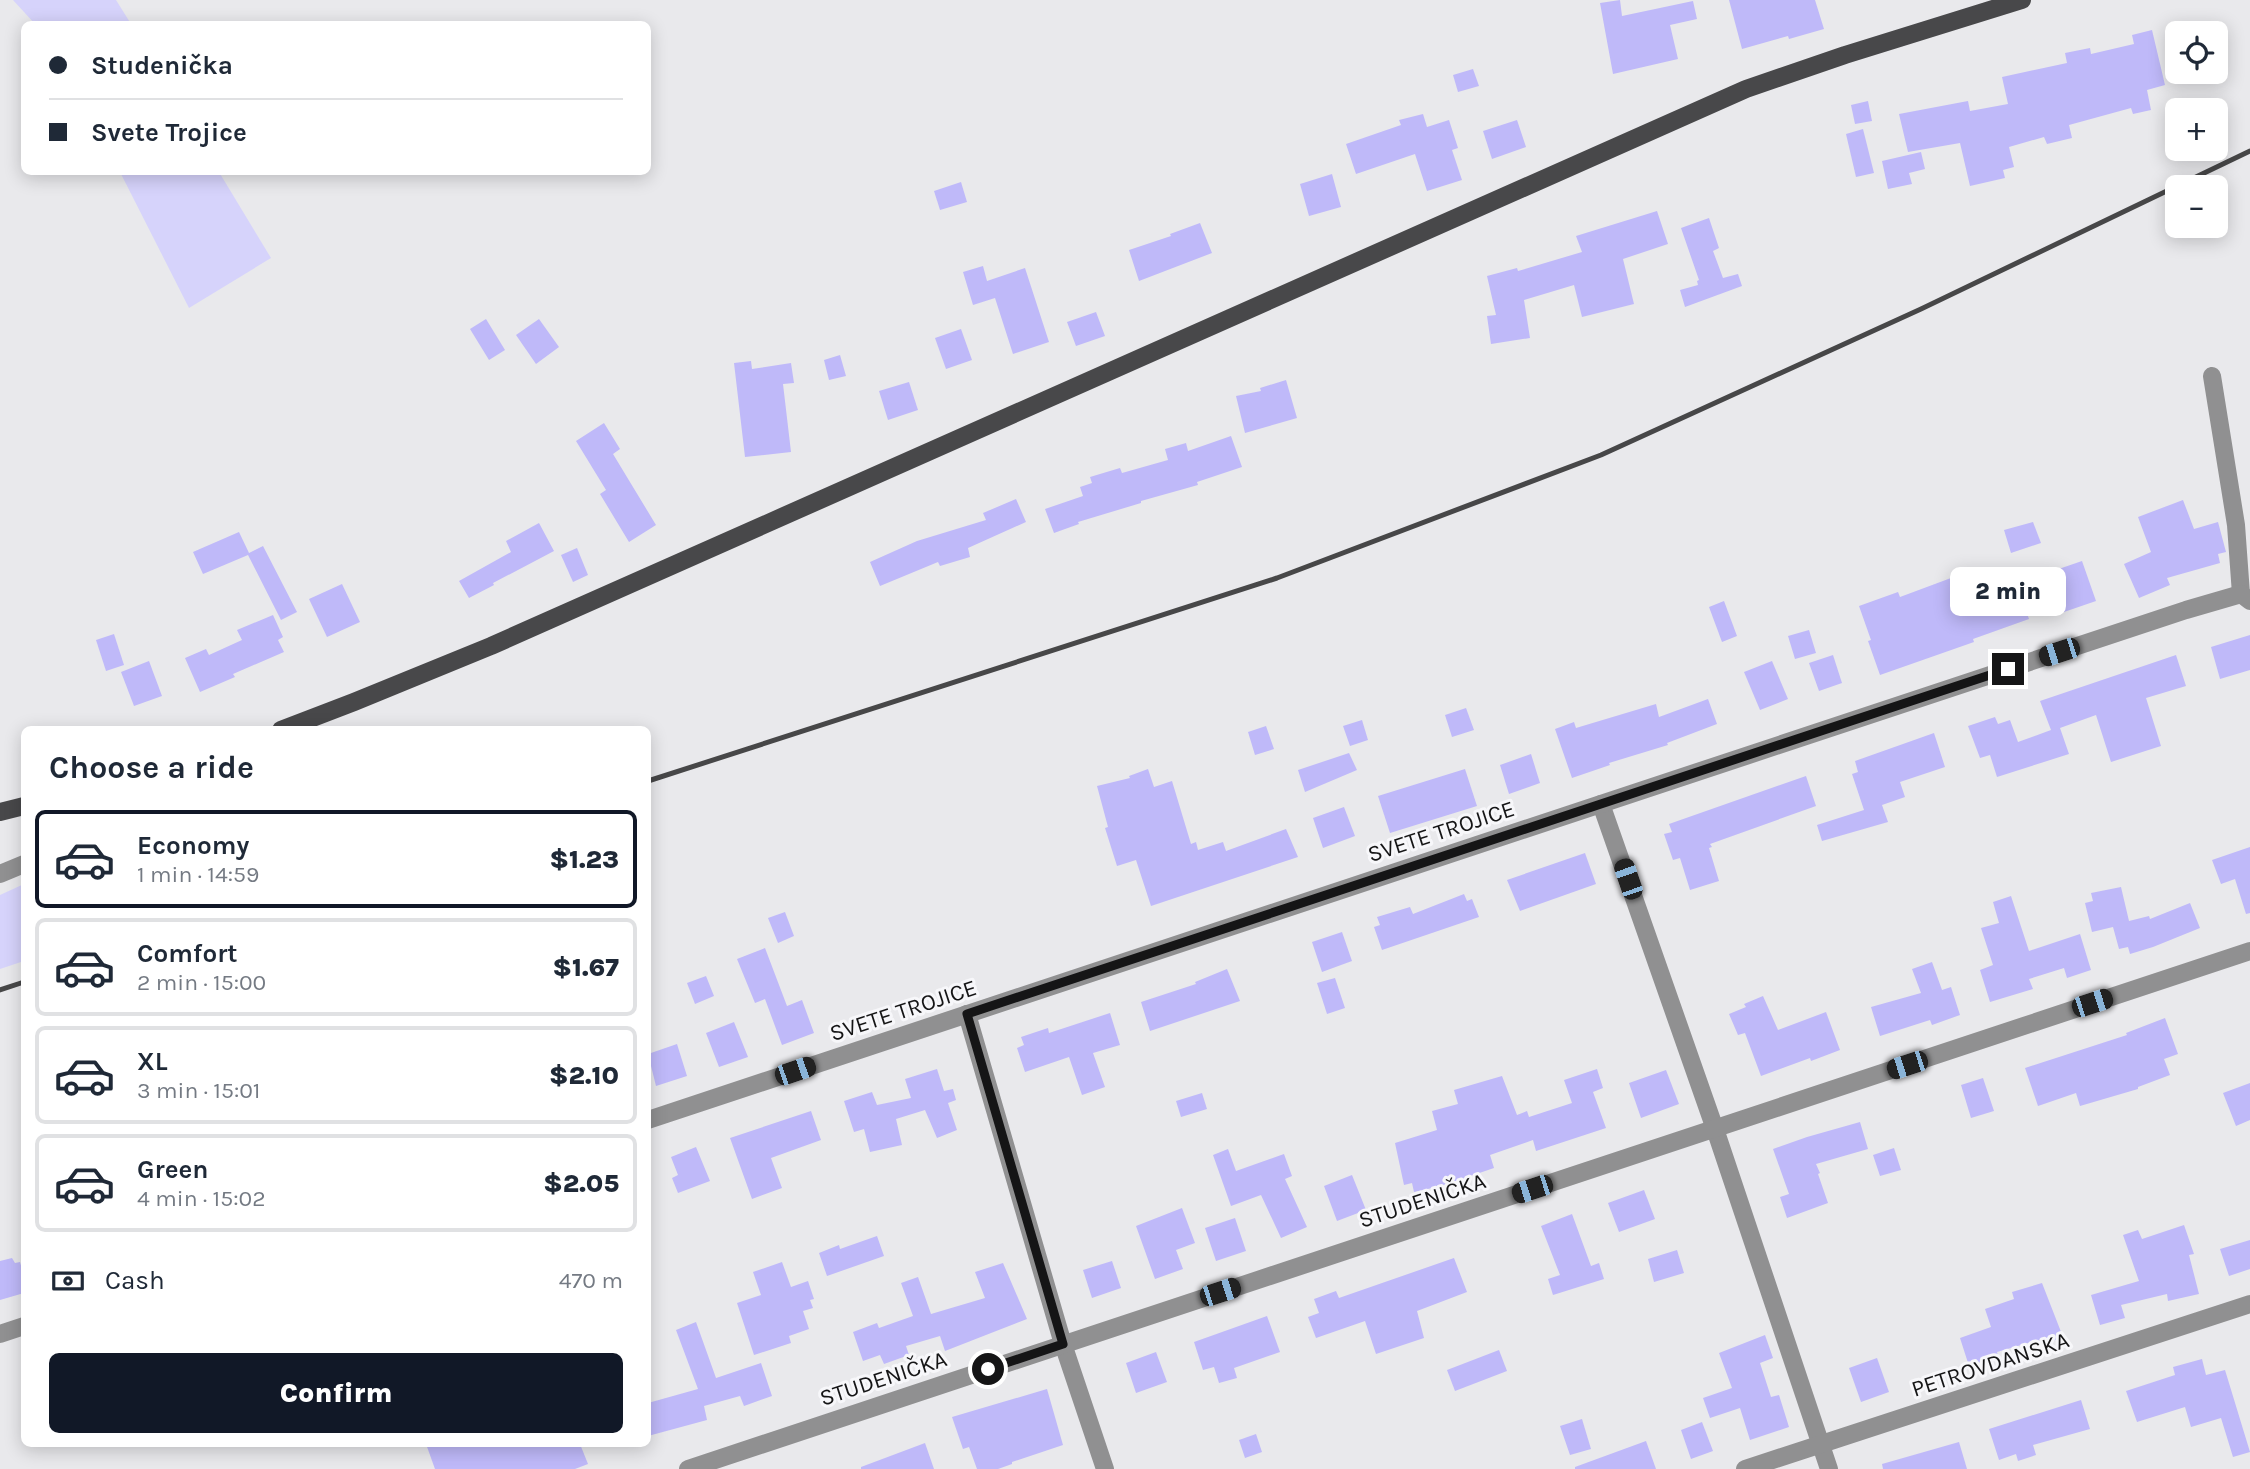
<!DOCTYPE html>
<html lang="en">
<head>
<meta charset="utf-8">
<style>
	body { margin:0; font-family:Karla,sans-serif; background:#f6f6f7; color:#1f2937; height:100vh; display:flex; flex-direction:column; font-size:26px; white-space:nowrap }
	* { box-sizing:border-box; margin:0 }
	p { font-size:23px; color:#747a83 }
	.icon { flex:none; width:38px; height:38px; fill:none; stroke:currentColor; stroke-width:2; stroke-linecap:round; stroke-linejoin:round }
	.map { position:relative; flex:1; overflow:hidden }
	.details { position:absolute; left:21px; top:726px; width:630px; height:721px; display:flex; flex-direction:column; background:#fff; border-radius:10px; box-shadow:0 4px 18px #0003 }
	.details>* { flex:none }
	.hud { position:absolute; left:21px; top:21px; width:630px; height:154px; border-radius:10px; box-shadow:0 4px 18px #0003; display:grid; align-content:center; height:154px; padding:0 28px; background:#fff }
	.controls { position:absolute; left:2165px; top:21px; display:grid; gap:14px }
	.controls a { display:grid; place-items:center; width:63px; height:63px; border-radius:10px; background:#fff; box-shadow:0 4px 18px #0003; font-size:35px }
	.end { position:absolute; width:32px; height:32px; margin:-16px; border:9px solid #151516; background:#fff; box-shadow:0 0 0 4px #fff }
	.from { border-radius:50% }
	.bubble { position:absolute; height:49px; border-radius:10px; background:#fff; box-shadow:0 4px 18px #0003; font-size:23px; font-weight:800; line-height:49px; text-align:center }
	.car { position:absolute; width:21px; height:42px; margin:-21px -10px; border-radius:9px; box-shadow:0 0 5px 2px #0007; background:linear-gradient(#222 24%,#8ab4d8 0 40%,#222 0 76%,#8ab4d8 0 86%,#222 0) }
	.hud b { display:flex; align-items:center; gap:24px; height:66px; font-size:26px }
	.hud b+b { border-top:2px solid #e0e1e3 }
	.hud i { width:18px; height:18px; background:#1f2937 }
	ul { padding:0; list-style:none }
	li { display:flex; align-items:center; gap:21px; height:98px; margin:0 14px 10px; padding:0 14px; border:4px solid #e0e1e3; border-radius:10px }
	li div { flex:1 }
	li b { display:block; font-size:26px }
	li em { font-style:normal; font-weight:800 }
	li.selected { border-color:#111827 }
	li>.icon { width:63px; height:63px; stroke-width:1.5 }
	h2 { padding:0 28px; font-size:32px; line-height:84px }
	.pay { display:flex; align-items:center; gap:18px; height:77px; padding:0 28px; font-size:26px }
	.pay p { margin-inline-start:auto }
	.cta { display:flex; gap:14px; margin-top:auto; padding:14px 28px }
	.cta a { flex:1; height:80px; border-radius:10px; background:#111827; color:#fff; font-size:28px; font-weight:800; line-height:80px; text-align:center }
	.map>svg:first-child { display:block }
	.green { fill:#d6d3fb }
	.building { fill:#bfb9f9 }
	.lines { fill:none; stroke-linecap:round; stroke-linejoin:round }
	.street { stroke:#909091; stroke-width:18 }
	.primary { stroke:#48484a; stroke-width:18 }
	.rail { stroke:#474748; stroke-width:5 }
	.route { stroke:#151516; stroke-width:9 }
	.labels { text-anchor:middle; stroke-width:6; stroke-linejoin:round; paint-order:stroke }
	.street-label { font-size:23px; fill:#151516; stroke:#f7f7fa }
</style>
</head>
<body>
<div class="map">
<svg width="2250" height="1469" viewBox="0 0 2250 1469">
	<rect width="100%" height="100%" fill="#e9e9ec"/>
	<!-- green -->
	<g class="green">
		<polygon points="13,0 116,0 131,24 35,24"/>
		<polygon points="120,172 219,172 271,258 189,308"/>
		<polygon points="24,884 24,961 0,969 0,895"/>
	</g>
	<!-- building -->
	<g class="building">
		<polygon points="1620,0 1622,16 1693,1 1697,19 1670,25 1678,59 1613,74 1600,3"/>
		<polygon points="1729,0 1815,0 1824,29 1789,39 1788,36 1742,49"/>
		<polygon points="2152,30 2165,85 2147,90 2151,110 2133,114 2131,108 2069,125 2072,138 2047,144 2044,137 2009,147 2014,167 2003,170 2005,178 1970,186 1960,143 1908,152 1899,114 1968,101 1970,111 2008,104 2002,77 2067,63 2065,53 2090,48 2091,54 2134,44 2132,35"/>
		<polygon points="1473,69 1479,86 1458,92 1453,75"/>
		<polygon points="1868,101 1872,121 1855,124 1851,105"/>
		<polygon points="1423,114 1427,127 1449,120 1458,148 1452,150 1462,180 1427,191 1415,154 1356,174 1346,144 1401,125 1399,120"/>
		<polygon points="1517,120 1526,147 1492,159 1483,131"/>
		<polygon points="1863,129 1874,173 1856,177 1846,134"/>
		<polygon points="1921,152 1925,169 1909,173 1912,184 1888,189 1882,161"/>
		<polygon points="1332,174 1341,207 1309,216 1300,184"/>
		<polygon points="961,182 967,202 940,210 934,191"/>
		<polygon points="1657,211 1668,244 1623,259 1634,304 1582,317 1574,285 1524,300 1530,338 1491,344 1487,316 1496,315 1487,276 1517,268 1518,271 1582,252 1576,236"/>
		<polygon points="1709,218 1719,248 1713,251 1723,278 1738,274 1742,286 1685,307 1680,290 1698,285 1697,281 1699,280 1681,228"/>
		<polygon points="1200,223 1212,253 1139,281 1129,250 1171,236 1170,234"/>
		<polygon points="983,266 987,281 1025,268 1049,342 1013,354 995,298 973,305 963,272"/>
		<polygon points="1096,312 1105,336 1076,346 1067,322"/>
		<polygon points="486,319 505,350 489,360 470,329"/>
		<polygon points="539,319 559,347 536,364 516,335"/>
		<polygon points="961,329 972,360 946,369 935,338"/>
		<polygon points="840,355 846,376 829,380 824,360"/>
		<polygon points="751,361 752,369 791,363 794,383 783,384 791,452 745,457 734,363"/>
		<polygon points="1286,380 1297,418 1245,433 1236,396 1261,391 1260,388"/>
		<polygon points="909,382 918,410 888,420 879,391"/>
		<polygon points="604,423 620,449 613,454 656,525 629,542 600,494 606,490 576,441"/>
		<polygon points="1231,436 1242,467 1197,482 1198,485 1141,501 1141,503 1078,522 1079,524 1054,533 1045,509 1083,496 1080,487 1092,483 1090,477 1120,468 1122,473 1168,460 1165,449 1186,443 1188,451"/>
		<polygon points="1016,499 1026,522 968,548 970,557 940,566 938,562 880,586 870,562 917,541 986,520 983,513"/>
		<polygon points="2183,500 2194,529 2218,522 2226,552 2218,554 2220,563 2167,578 2170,585 2139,598 2124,564 2151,552 2138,517"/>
		<polygon points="2033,522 2041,543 2011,553 2004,530"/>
		<polygon points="539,523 554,551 493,583 494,585 469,598 459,581 511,552 506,541"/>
		<polygon points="239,532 249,553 263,546 297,612 281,620 248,555 203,574 193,552"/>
		<polygon points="577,548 588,575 573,582 561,555"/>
		<polygon points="2082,561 2096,601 2064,612 2050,572"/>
		<polygon points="1951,578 1962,608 2018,588 2029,619 1973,639 1974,642 1880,675 1868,641 1871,640 1859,606 1898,592 1900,597"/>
		<polygon points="342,584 360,622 327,637 309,599"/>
		<polygon points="1724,601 1737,636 1722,642 1709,607"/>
		<polygon points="273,615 283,637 278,640 284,652 233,674 235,677 200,692 185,658 206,649 209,655 242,640 237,630"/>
		<polygon points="1809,630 1816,653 1795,659 1788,636"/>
		<polygon points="114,634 124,665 106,671 96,640"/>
		<polygon points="2250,635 2250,670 2220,679 2211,647"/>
		<polygon points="1833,655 1842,683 1819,691 1809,663"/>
		<polygon points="2176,655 2186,686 2146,698 2161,746 2111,762 2096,715 2060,728 2069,754 1997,777 1990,755 1980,758 1968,726 1995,717 1998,724 2010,720 2018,742 2051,730 2040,701"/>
		<polygon points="149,661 162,696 134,706 121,672"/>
		<polygon points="1772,661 1788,699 1760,710 1744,672"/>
		<polygon points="1708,699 1717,724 1667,743 1668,745 1609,763 1610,765 1572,778 1555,729 1574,722 1576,728 1656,704 1659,717"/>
		<polygon points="1466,708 1474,730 1452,737 1445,715"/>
		<polygon points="1362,720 1368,740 1350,746 1343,726"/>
		<polygon points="1266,726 1274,749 1255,755 1248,732"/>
		<polygon points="1934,733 1945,767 1900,782 1905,797 1882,805 1888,822 1822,841 1817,825 1864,810 1852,774 1858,772 1855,761"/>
		<polygon points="1349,753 1357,770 1305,792 1298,770"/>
		<polygon points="1531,754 1540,783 1509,794 1500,765"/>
		<polygon points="1148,769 1154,787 1172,781 1191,844 1196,842 1198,850 1223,842 1226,851 1286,829 1298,857 1151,906 1136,860 1117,866 1105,828 1108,827 1097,786 1130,778 1129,776"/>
		<polygon points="1465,769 1477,806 1390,833 1378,796"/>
		<polygon points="1806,776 1816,806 1710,844 1712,847 1709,848 1719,881 1690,890 1680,858 1673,860 1664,834 1672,832 1669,824"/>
		<polygon points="1344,807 1355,836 1323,848 1313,818"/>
		<polygon points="2250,847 2250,913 2246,914 2235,879 2221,884 2212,860"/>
		<polygon points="1585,853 1596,884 1520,911 1507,880"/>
		<polygon points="2121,887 2129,921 2149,916 2150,919 2190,903 2200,928 2153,947 2130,954 2128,947 2119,949 2113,927 2092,932 2085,903 2093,901 2091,893"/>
		<polygon points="1464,894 1467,901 1472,899 1479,917 1382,950 1374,927 1380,925 1377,917 1410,907 1413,914"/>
		<polygon points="2011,896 2029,951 2080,934 2091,970 2067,978 2064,968 2029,979 2033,989 1990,1002 1980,970 1993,965 1981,928 1999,923 1993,902"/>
		<polygon points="785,912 794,936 778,943 768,918"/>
		<polygon points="1342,932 1352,961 1322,972 1312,942"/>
		<polygon points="765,948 787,1006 802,1000 814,1033 782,1045 765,999 755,1003 737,959"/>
		<polygon points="1932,962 1942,990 1951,987 1960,1015 1932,1025 1930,1020 1880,1036 1871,1007 1921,993 1912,969"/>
		<polygon points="1227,969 1240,1001 1150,1031 1141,1002 1196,984 1195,982"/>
		<polygon points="706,976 714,996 695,1004 687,983"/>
		<polygon points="1335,978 1345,1008 1327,1014 1317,983"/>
		<polygon points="1763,996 1778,1030 1826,1012 1840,1050 1811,1061 1810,1058 1761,1076 1745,1033 1738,1035 1729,1014 1746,1007 1744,1004"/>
		<polygon points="1110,1013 1120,1045 1093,1053 1105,1087 1082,1095 1069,1057 1025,1072 1017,1048 1024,1045 1021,1037 1048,1028 1049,1033"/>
		<polygon points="2165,1018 2178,1054 2164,1059 2170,1075 2138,1087 2138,1089 2080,1106 2076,1093 2038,1106 2025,1068 2127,1035 2126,1033"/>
		<polygon points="734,1022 748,1057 719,1067 706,1033"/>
		<polygon points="677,1044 687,1076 656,1086 648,1054"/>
		<polygon points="937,1069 944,1091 953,1089 956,1100 948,1103 957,1130 937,1138 925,1110 896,1119 902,1145 870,1152 864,1129 854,1132 844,1101 872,1092 877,1105 911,1098 905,1079"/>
		<polygon points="1597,1069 1603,1088 1593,1092 1606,1128 1536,1151 1533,1140 1490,1155 1494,1168 1441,1186 1414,1192 1412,1183 1404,1185 1395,1143 1437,1130 1432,1111 1458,1104 1454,1090 1502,1076 1517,1115 1527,1111 1529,1117 1572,1103 1564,1080"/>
		<polygon points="1666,1070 1679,1104 1641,1118 1629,1083"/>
		<polygon points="1983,1078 1994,1111 1971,1118 1961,1085"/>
		<polygon points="2250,1083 2250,1120 2236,1126 2223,1093"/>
		<polygon points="1202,1093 1207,1109 1181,1117 1176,1101"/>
		<polygon points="811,1111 821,1140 771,1158 782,1188 752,1199 730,1138"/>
		<polygon points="1860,1122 1868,1149 1816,1164 1820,1173 1818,1174 1828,1203 1787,1218 1780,1197 1789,1194 1773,1149 1807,1137"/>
		<polygon points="696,1147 710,1181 678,1193 672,1178 678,1175 671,1157"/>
		<polygon points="1894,1148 1901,1170 1880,1176 1873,1155"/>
		<polygon points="1228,1149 1236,1171 1284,1154 1292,1176 1285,1179 1307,1227 1281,1238 1261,1195 1231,1206 1213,1155"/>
		<polygon points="1352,1175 1366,1210 1337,1221 1324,1186"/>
		<polygon points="1644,1190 1655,1219 1619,1232 1608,1203"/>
		<polygon points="1182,1208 1195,1243 1176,1250 1183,1269 1155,1279 1136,1226"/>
		<polygon points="1572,1214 1591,1266 1599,1263 1604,1279 1553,1295 1548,1279 1560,1275 1541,1226"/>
		<polygon points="1235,1218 1246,1251 1216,1261 1205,1228"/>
		<polygon points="2184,1225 2194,1254 2189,1255 2199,1294 2168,1301 2167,1294 2121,1305 2125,1318 2100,1325 2091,1295 2139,1281 2123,1235 2138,1230 2142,1239"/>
		<polygon points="877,1236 884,1256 827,1276 819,1253 839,1245 840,1249"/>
		<polygon points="2250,1240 2250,1269 2229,1276 2220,1249"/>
		<polygon points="1677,1250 1684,1273 1654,1282 1648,1259"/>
		<polygon points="12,1258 15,1263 20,1262 24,1276 24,1293 0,1300 0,1261"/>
		<polygon points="1454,1258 1467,1292 1417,1311 1424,1338 1376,1354 1365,1321 1316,1338 1308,1317 1319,1313 1314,1299 1336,1291 1339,1298"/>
		<polygon points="1112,1261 1121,1288 1092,1298 1083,1270"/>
		<polygon points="782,1262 791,1287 808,1281 814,1299 810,1300 813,1308 803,1311 809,1329 789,1336 791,1343 754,1355 737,1303 761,1295 753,1272"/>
		<polygon points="1003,1263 1027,1319 945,1351 940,1336 906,1346 909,1355 884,1364 880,1355 863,1361 853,1332 877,1323 879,1328 913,1316 901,1283 918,1277 931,1314 985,1298 975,1272"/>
		<polygon points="2042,1283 2063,1337 2037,1347 2035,1341 1997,1352 1998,1356 1969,1366 1960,1338 1991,1327 1985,1309 2014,1299 2012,1292"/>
		<polygon points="1267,1316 1280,1352 1234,1368 1237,1378 1219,1383 1214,1367 1203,1370 1194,1342"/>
		<polygon points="696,1322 716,1378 761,1363 772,1396 744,1406 740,1396 704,1406 707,1420 648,1436 648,1403 698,1389 676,1330"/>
		<polygon points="1765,1335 1773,1358 1760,1363 1771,1397 1779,1395 1789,1427 1750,1440 1740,1408 1710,1418 1703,1398 1732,1388 1719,1353"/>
		<polygon points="1499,1350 1507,1371 1455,1391 1447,1370"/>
		<polygon points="1156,1352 1167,1382 1136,1393 1126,1363"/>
		<polygon points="1877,1358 1889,1392 1861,1402 1849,1368"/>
		<polygon points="2202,1359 2206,1375 2225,1370 2250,1452 2233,1457 2221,1418 2191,1427 2185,1407 2137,1422 2126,1391 2175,1375 2173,1367"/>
		<polygon points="1047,1389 1063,1445 1012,1462 1012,1464 998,1469 977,1469 969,1447 963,1449 952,1417"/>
		<polygon points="2081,1400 2090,1429 2033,1445 2036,1455 2018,1461 2016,1454 1999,1460 1989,1429"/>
		<polygon points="1582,1419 1591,1449 1570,1455 1560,1426"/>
		<polygon points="1702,1422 1713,1451 1691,1459 1681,1430"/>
		<polygon points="1256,1434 1262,1452 1245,1458 1239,1440"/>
		<polygon points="1646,1441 1656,1469 1575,1469 1575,1467"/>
		<polygon points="1959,1442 1967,1469 1883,1469 1882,1464"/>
		<polygon points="925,1443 934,1469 861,1469 861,1467"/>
		<polygon points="426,1444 580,1444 588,1464 575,1469 435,1469"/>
	</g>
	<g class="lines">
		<!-- street -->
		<g class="street">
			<polyline points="2212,376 2236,525 2241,594"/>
			<polyline points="1601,804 1715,1129 1829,1469"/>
			<polyline points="0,874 24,864"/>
			<polyline points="967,1014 1063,1344 1105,1469"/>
			<polyline points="648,1120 2186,610 2241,594 2250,601"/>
			<polyline points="0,1334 24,1326"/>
			<polyline points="688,1469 2250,951"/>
			<polyline points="1745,1469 2250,1304"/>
		</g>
		<!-- primary -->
		<g class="primary">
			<polyline points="281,730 354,702 491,646 1746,89 1845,55 2022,0"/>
			<polyline points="0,812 24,806"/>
		</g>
		<!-- rail -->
		<g class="rail">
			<polyline points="648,781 1277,578 1601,455 1921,309 2250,151"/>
			<polyline points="0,990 24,982"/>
		</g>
	</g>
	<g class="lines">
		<!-- route -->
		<polyline class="route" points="988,1369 1063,1344 967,1014 2008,669"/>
	</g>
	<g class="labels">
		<!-- street labels -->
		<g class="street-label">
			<text transform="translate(1441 831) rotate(-18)" y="8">SVETE TROJICE</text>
			<text transform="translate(903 1010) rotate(-18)" y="8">SVETE TROJICE</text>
			<text transform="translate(1422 1200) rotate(-18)" y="8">STUDENIČKA</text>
			<text transform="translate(1990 1364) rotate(-18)" y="8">PETROVDANSKA</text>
			<text transform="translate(883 1378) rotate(-18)" y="8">STUDENIČKA</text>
		</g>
	</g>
</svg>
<div class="controls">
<a><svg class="icon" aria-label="locate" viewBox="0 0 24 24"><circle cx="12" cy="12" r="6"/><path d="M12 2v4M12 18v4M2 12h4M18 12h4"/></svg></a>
<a>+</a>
<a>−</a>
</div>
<i class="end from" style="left:988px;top:1369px"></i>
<i class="end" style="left:2008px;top:669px"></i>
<div class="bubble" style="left:1950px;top:567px;width:116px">2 min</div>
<i class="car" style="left:2059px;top:652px;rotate:252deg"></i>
<i class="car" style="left:1628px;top:879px;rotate:341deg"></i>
<i class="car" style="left:2092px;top:1003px;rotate:72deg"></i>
<i class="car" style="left:1907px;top:1065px;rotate:252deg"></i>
<i class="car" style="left:795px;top:1071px;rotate:71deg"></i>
<i class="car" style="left:1532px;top:1189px;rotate:252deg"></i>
<i class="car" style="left:1220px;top:1292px;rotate:72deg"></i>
<div class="hud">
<b><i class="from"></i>Studenička</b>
<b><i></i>Svete Trojice</b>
</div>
<section class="details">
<h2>Choose a ride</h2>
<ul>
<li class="selected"><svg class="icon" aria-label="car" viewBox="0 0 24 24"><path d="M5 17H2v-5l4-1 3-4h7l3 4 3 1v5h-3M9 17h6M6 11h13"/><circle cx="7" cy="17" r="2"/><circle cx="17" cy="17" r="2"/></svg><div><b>Economy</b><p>1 min · 14:59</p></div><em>$1.23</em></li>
<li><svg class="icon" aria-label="car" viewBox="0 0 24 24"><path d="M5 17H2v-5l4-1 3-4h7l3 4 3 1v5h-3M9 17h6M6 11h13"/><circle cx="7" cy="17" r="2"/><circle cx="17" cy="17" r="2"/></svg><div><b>Comfort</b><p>2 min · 15:00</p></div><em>$1.67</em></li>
<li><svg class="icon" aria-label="car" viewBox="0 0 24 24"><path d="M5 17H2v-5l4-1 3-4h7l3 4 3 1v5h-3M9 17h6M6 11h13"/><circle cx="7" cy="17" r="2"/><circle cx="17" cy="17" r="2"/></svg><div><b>XL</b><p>3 min · 15:01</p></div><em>$2.10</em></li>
<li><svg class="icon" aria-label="car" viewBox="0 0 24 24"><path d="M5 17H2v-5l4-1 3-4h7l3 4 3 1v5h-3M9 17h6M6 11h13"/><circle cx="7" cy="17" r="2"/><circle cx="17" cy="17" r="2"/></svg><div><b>Green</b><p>4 min · 15:02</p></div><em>$2.05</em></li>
</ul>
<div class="pay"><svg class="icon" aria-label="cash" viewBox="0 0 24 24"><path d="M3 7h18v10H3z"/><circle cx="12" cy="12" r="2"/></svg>Cash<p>470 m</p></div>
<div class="cta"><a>Confirm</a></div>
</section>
</div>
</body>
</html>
